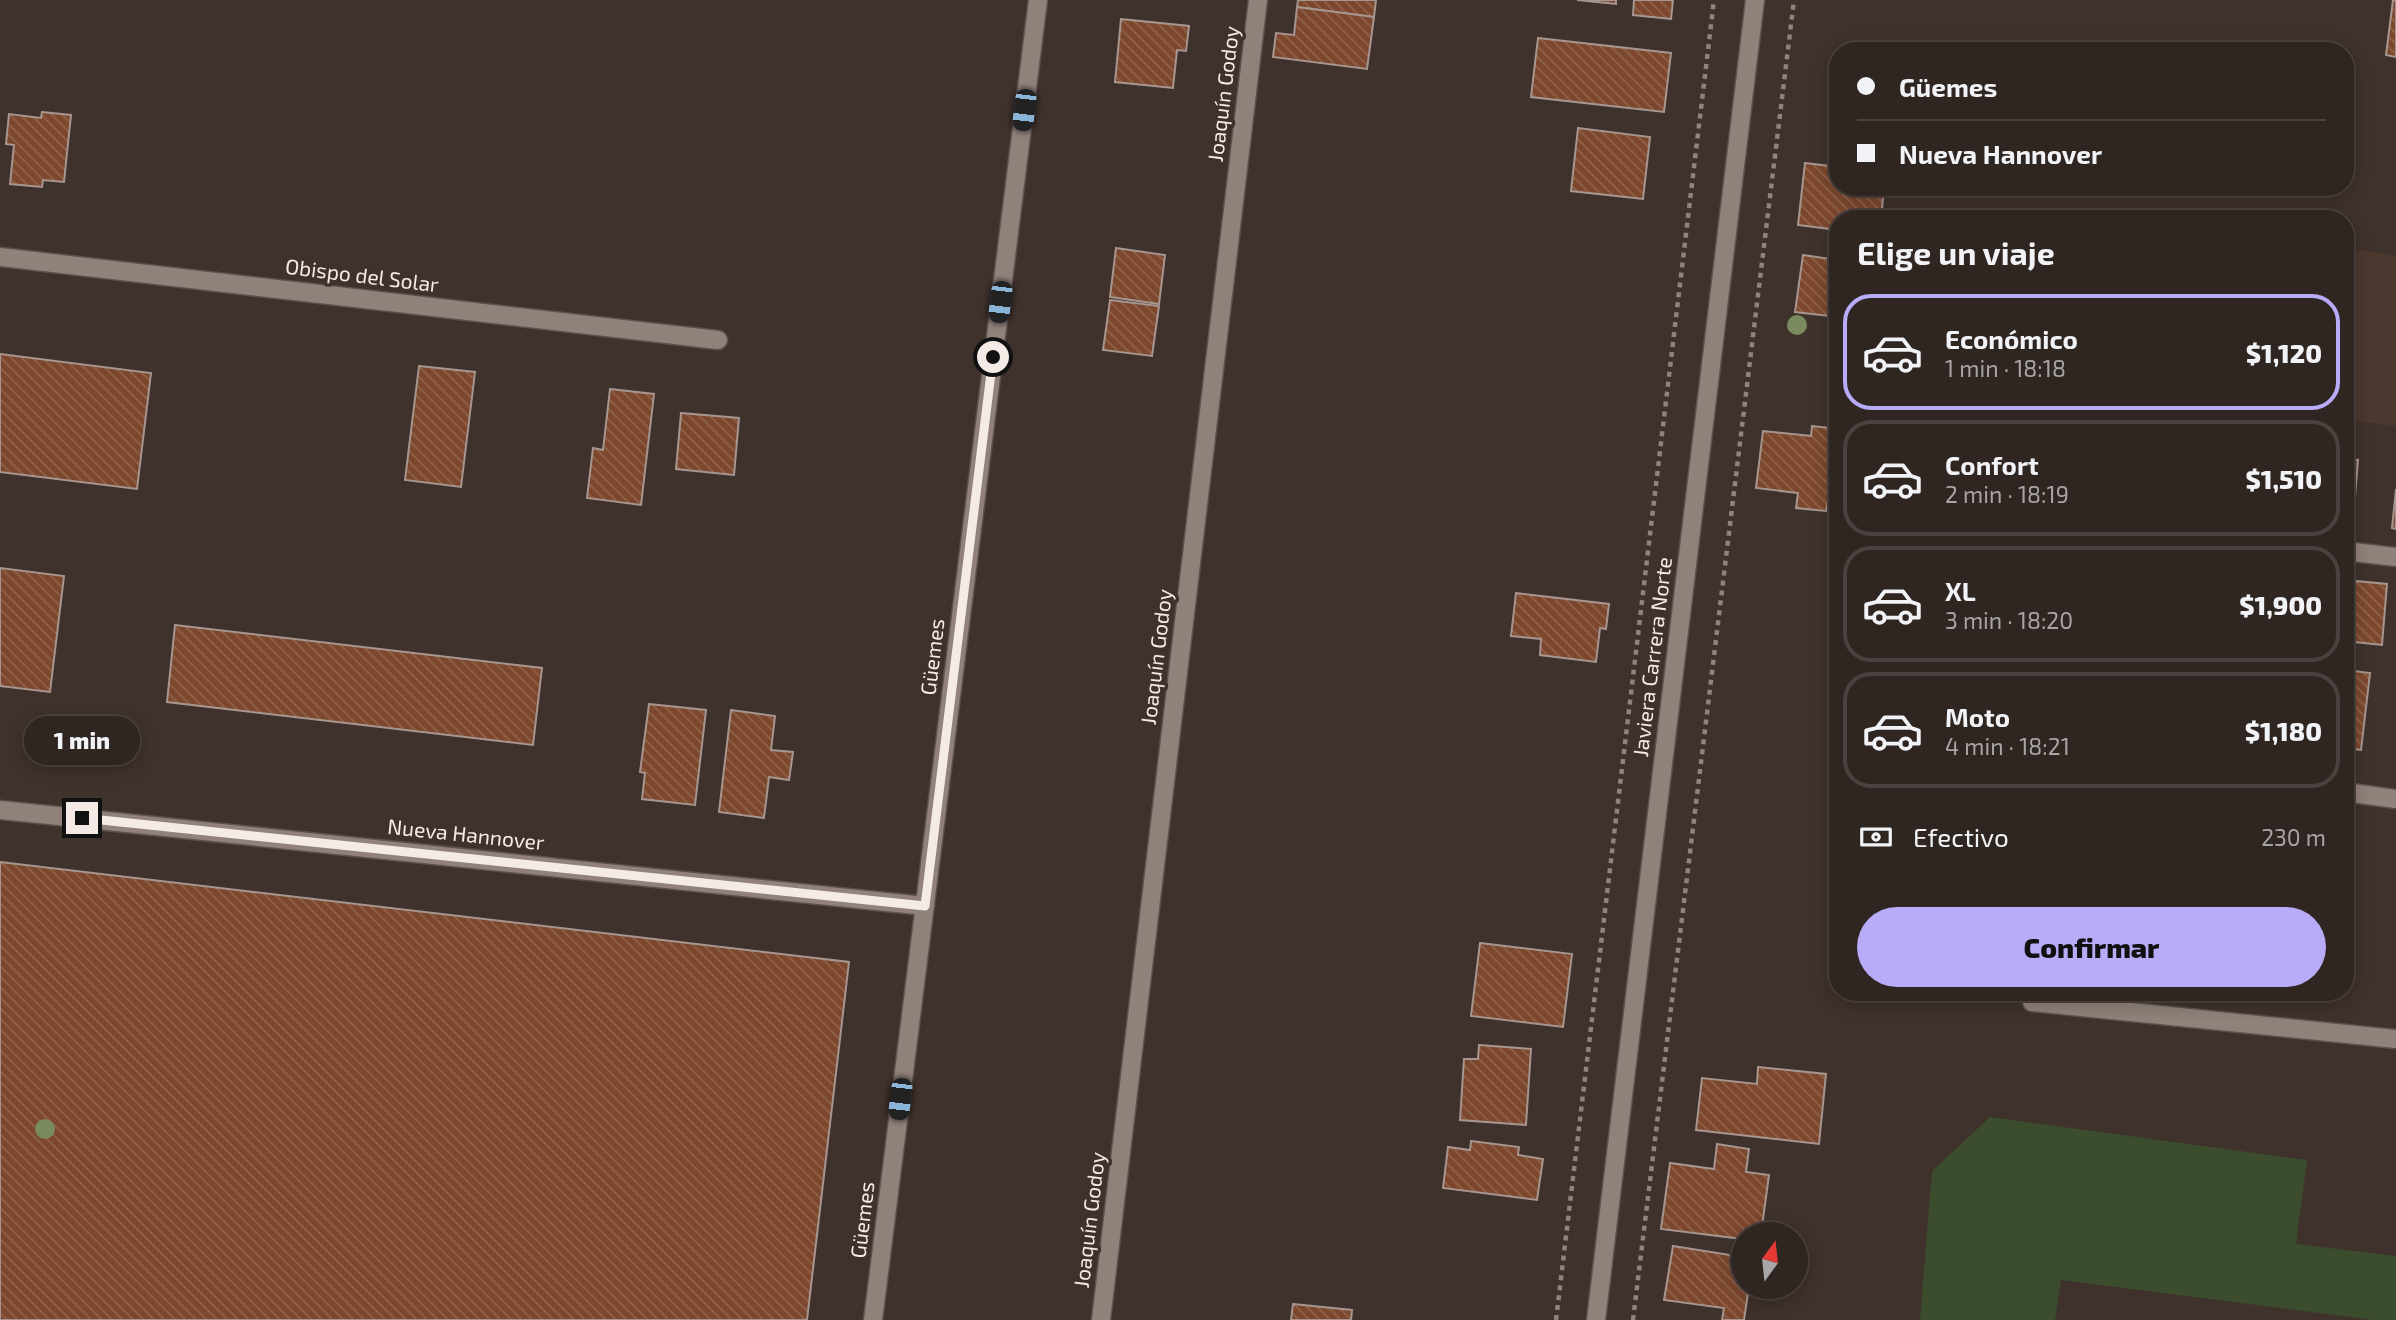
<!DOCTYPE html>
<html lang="es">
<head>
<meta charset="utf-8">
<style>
	body { margin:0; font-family:"Exo 2",sans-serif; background:#372d2a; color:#f1f3f6; height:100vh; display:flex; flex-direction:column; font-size:26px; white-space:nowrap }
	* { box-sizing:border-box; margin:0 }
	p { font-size:23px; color:#a7a5a5 }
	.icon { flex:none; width:38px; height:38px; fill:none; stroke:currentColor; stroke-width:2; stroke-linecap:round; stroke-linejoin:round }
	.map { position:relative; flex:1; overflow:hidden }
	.sheet { position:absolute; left:1829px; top:210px; width:525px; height:791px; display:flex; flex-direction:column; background:#2f2521; border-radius:28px; box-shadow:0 4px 18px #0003,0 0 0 2px #4a423f }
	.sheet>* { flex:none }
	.guide { position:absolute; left:1829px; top:42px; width:525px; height:154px; border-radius:28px; box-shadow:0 4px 18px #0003,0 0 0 2px #4a423f; display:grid; align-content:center; height:154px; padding:0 28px; background:#2f2521 }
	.needle { width:46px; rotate:15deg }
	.tools { position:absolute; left:1731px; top:1222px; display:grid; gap:14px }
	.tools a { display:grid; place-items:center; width:77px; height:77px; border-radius:50%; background:#2f2521; box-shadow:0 4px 18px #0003,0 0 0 2px #4a423f; font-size:35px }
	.end { position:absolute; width:32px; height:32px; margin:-16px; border:9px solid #f4ebe7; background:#111; box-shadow:0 0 0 4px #111 }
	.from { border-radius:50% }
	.bubble { position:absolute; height:49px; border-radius:24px; background:#2f2521; box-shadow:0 4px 18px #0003,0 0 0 2px #4a423f; font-size:23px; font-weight:800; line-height:49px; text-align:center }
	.car { position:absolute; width:21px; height:42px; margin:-21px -10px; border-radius:9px; box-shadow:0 0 5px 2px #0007; background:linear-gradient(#222 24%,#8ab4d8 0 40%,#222 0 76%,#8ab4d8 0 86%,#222 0) }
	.guide b { display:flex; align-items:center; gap:24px; height:66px; font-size:26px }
	.guide b+b { border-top:2px solid #4a423f }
	.guide i { width:18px; height:18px; background:#f1f3f6 }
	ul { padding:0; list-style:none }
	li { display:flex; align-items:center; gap:21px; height:116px; margin:0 14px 10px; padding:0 14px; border:4px solid #4a423f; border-radius:28px }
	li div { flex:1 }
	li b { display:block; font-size:26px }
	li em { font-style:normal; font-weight:800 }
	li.active { border-color:#b8abf7 }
	li>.icon { width:63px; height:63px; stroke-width:1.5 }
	h2 { padding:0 28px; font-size:32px; line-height:84px }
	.pay { display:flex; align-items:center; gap:18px; height:77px; padding:0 28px; font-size:26px }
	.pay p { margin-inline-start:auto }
	.button { display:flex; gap:14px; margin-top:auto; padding:14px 28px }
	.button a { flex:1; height:80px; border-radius:42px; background:#b8abf7; color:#111; font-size:28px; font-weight:800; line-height:80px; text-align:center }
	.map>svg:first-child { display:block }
	.built { fill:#4b382f }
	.green { fill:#3c4d2e }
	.building { fill:url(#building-back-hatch); stroke:#a6968f; stroke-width:2 }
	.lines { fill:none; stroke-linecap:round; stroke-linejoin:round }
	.minor-casing { stroke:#5b504b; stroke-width:21 }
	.path { stroke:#8e837e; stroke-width:4.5; stroke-dasharray:5 5; stroke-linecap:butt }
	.minor { stroke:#90817a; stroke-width:18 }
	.tree { fill:#798b5e }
	.route { stroke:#f4ebe7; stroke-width:9 }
	.labels { text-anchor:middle; stroke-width:7; stroke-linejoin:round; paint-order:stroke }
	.street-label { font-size:21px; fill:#f4ebe7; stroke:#3f312c }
</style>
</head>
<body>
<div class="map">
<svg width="2396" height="1320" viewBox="0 0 2396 1320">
	<defs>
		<pattern id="building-back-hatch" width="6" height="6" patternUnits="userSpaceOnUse" patternTransform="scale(1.75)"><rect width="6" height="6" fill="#7c472d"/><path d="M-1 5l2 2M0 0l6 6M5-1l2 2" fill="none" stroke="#8f624b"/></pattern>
	</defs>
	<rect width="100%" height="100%" fill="#3f312c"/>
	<!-- built -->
	<polygon class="built" points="2350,249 2396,255 2396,426 2345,420 2345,291"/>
	<!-- green -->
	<polygon class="green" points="1990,1117 2307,1160 2296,1244 2396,1256 2396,1320 2374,1320 2061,1280 2055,1320 1920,1320 1932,1171"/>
	<!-- building -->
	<g class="building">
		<polygon points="1298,0 1376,0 1374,17 1297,7"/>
		<polygon points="1577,0 1616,0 1616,4"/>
		<polygon points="1634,0 1673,0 1671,19 1633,15"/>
		<polygon points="2393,0 2396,0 2396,57 2386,55"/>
		<polygon points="1297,7 1374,17 1367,69 1273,57 1276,33 1294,35"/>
		<polygon points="1121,19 1189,26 1186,51 1177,50 1173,88 1115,82"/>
		<polygon points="1538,38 1671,53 1664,112 1531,97"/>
		<polygon points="42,112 71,115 64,182 43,180 42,187 10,184 14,145 6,144 9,114 41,118"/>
		<polygon points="1578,128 1650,137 1643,199 1571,191"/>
		<polygon points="1805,163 1838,167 1838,187 1884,187 1881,219 1838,219 1838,230 1798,225"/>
		<polygon points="1116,248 1165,255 1159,304 1110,297"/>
		<polygon points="1803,255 1838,260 1838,317 1795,312"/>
		<polygon points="1110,300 1159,306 1152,356 1103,350"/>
		<polygon points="0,354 151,373 137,489 0,472"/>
		<polygon points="419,366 475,372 461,487 405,480"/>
		<polygon points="610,389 654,394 641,505 587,498 593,448 603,450"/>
		<polygon points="681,413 739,418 734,475 676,469"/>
		<polygon points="1812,426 1838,429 1838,502 1828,501 1826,511 1796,508 1798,493 1756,488 1763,431 1811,436"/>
		<polygon points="2345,459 2358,460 2353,521 2345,520"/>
		<polygon points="2396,489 2396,529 2392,528"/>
		<polygon points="0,568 64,576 50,692 0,686"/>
		<polygon points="2345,580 2387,584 2382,645 2345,641"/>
		<polygon points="1516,593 1609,604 1606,629 1600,628 1596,662 1540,655 1541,639 1511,636"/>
		<polygon points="175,625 542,668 533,745 167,702"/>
		<polygon points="2345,670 2370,673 2361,750 2345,748"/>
		<polygon points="649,704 706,710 695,805 642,799 645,773 640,772"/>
		<polygon points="731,710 775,716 771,750 793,752 789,780 769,777 764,818 719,812"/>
		<polygon points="0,862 849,962 807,1320 0,1320"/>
		<polygon points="1480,943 1572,954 1563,1027 1471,1016"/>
		<polygon points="1479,1045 1531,1049 1526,1125 1460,1120 1464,1059 1478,1059"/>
		<polygon points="1758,1067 1826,1074 1819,1144 1696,1130 1702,1078 1757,1084"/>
		<polygon points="1471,1141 1519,1147 1518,1155 1543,1159 1537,1200 1443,1188 1448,1147 1470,1150"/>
		<polygon points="1717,1144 1749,1149 1746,1172 1769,1175 1761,1234 1743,1234 1743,1239 1661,1229 1670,1163 1714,1169"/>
		<polygon points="1673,1246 1743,1257 1743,1286 1749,1286 1744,1320 1722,1320 1724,1308 1664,1300"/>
		<polygon points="1293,1304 1352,1310 1351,1320 1291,1320"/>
	</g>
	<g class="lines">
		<!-- minor casing -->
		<g class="minor-casing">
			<g id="minor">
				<polyline points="0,257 718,340"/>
				<polyline points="2345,551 2396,557"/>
				<polyline points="2345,792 2396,799"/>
				<polyline points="0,810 925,906"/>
				<polyline points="2032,1002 2396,1039"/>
				<polyline points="873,1320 1038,0"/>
				<polyline points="1101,1320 1258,0"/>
				<polyline points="1596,1320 1755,0"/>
			</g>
		</g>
		<!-- path -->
		<g class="path">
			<polyline points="1556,1320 1714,0"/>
			<polyline points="1633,1320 1794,0"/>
		</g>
		<!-- minor -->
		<use href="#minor" class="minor"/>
	</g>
	<!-- trees -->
	<g class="tree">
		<circle cx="1797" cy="325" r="10"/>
		<circle cx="45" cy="1129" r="10"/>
	</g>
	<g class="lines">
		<!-- route -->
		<polyline class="route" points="82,818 925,906 993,357"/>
	</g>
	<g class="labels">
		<!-- street labels -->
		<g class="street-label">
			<text transform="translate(1224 94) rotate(-83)" y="7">Joaquín Godoy</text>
			<text transform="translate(362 276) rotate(7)" y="7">Obispo del Solar</text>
			<text transform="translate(933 657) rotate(-83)" y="7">Güemes</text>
			<text transform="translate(1157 657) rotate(-83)" y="7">Joaquín Godoy</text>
			<text transform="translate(1653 657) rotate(-83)" y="7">Javiera Carrera Norte</text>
			<text transform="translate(466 835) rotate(6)" y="7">Nueva Hannover</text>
			<text transform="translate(863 1220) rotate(-83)" y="7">Güemes</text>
			<text transform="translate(1090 1220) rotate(-83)" y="7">Joaquín Godoy</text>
		</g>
	</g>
</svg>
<div class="tools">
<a><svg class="needle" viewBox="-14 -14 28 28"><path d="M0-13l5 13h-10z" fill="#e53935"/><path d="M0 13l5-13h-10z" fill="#a7a5a5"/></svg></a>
</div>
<i class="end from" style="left:993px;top:357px"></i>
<i class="end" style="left:82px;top:818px"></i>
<div class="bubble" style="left:24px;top:716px;width:116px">1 min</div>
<i class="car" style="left:1024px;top:110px;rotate:187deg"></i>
<i class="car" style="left:1000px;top:302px;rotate:187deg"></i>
<i class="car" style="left:900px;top:1099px;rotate:187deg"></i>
<div class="guide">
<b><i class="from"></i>Güemes</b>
<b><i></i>Nueva Hannover</b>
</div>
<section class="sheet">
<h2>Elige un viaje</h2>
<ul>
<li class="active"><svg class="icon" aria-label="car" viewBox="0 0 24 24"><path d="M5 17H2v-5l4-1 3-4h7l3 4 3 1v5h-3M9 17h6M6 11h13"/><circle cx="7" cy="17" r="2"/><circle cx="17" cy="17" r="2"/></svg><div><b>Económico</b><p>1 min · 18:18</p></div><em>$1,120</em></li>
<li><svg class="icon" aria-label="car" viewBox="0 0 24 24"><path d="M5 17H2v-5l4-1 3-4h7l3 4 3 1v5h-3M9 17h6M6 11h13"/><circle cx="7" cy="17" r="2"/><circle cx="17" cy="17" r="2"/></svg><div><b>Confort</b><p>2 min · 18:19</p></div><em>$1,510</em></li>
<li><svg class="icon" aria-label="car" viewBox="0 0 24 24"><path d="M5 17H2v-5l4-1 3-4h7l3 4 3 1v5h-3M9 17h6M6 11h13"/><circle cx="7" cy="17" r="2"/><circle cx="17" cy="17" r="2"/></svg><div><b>XL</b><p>3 min · 18:20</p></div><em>$1,900</em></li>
<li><svg class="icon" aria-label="car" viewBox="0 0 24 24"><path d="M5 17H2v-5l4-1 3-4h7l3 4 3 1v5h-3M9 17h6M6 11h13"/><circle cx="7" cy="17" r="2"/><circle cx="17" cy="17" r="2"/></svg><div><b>Moto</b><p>4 min · 18:21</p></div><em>$1,180</em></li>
</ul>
<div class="pay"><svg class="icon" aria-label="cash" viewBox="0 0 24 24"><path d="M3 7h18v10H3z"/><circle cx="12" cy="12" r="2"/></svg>Efectivo<p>230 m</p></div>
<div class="button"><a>Confirmar</a></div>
</section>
</div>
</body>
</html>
